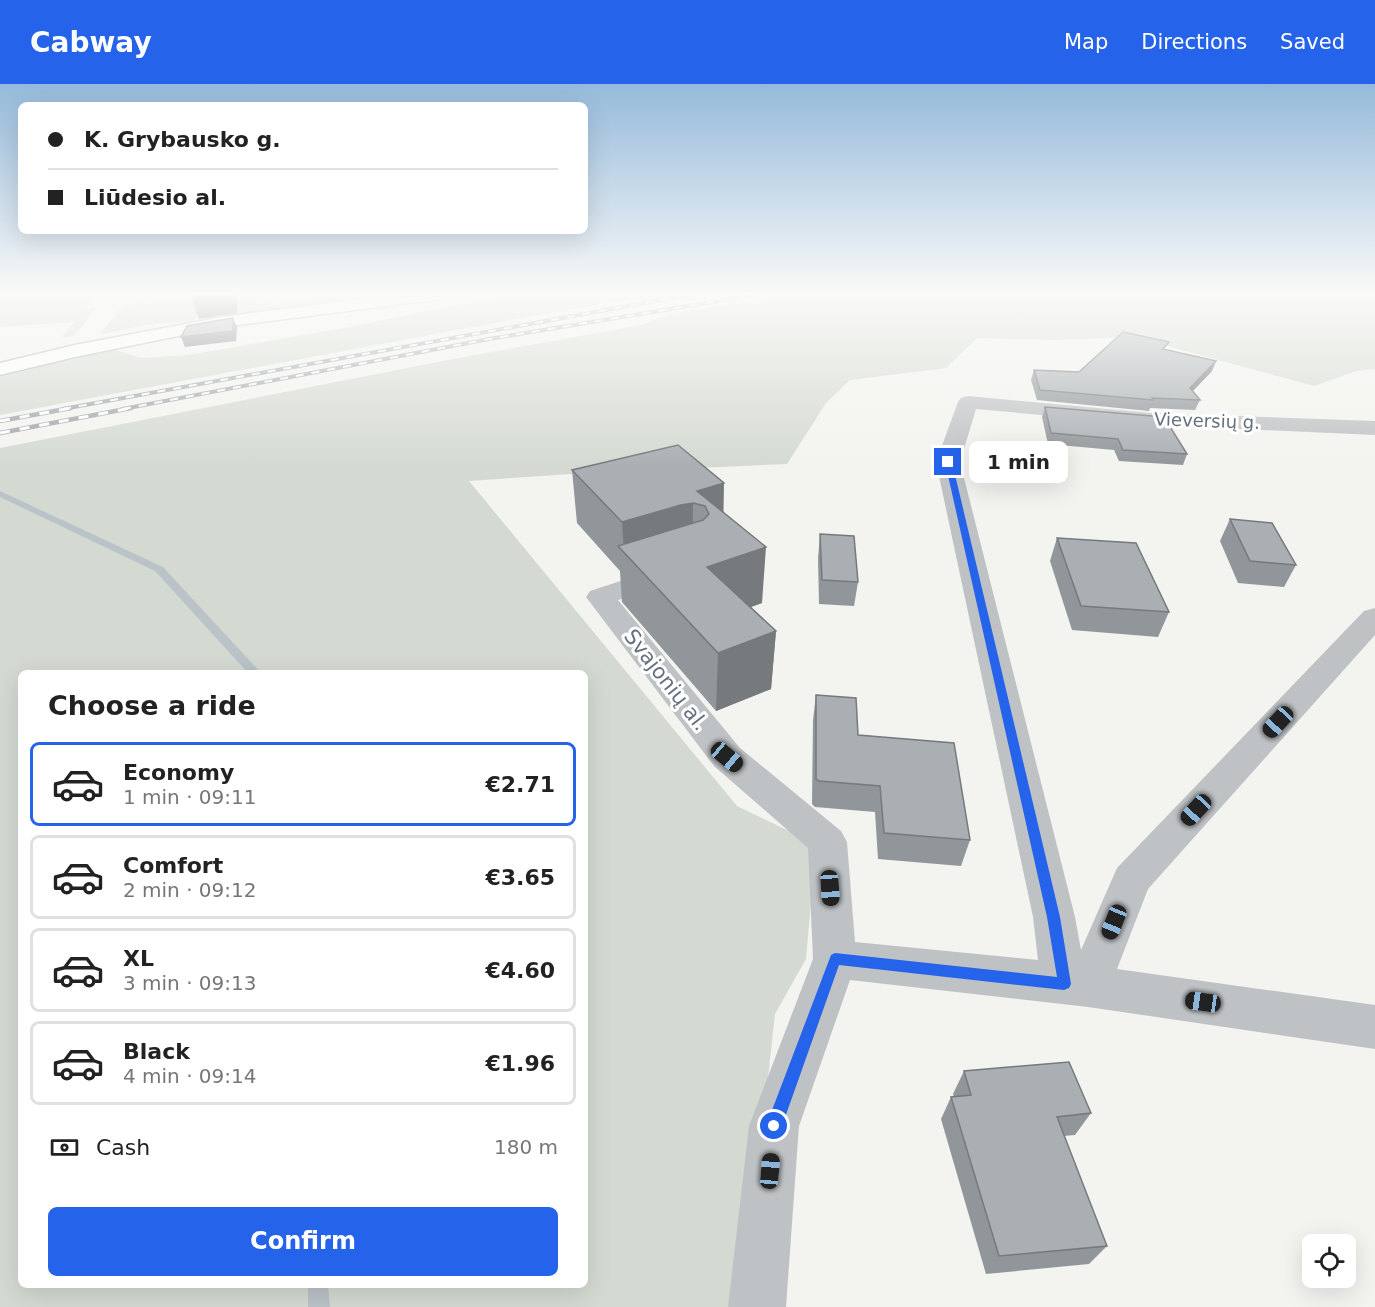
<!DOCTYPE html>
<html lang="en">
<head>
<meta charset="utf-8">
<style>
	body { margin:0; font-family:"DejaVu Sans",sans-serif; background:#f2f2f2; color:#222; height:100vh; display:flex; flex-direction:column; font-size:22px; white-space:nowrap }
	* { box-sizing:border-box; margin:0 }
	p { font-size:20px; color:#767676 }
	.icon { flex:none; width:33px; height:33px; fill:none; stroke:currentColor; stroke-width:2; stroke-linecap:round; stroke-linejoin:round }
	.map { position:relative; flex:1; overflow:hidden }
	.sheet { position:absolute; left:18px; top:586px; width:570px; height:618px; display:flex; flex-direction:column; background:#fff; border-radius:9px; box-shadow:0 6px 24px #0002 }
	.sheet>* { flex:none }
	.hud { position:absolute; left:18px; top:18px; width:570px; height:132px; border-radius:9px; box-shadow:0 6px 24px #0002; display:grid; align-content:center; height:132px; padding:0 30px; background:#fff }
	.controls { position:absolute; left:1302px; top:1150px; display:grid; gap:12px }
	.controls a { display:grid; place-items:center; width:54px; height:54px; border-radius:9px; background:#fff; box-shadow:0 6px 24px #0002; font-size:30px }
	.end { position:absolute; width:27px; height:27px; margin:-14px; border:8px solid #2563eb; background:#fff; box-shadow:0 0 0 3px #fff }
	.from { border-radius:50% }
	.bubble { position:absolute; height:42px; border-radius:9px; background:#fff; box-shadow:0 6px 24px #0002; font-size:20px; font-weight:600; line-height:42px; text-align:center }
	.car { position:absolute; width:18px; height:36px; margin:-18px -9px; border-radius:8px; box-shadow:0 0 4px 2px #0007; background:linear-gradient(#222 24%,#8ab4d8 0 40%,#222 0 76%,#8ab4d8 0 86%,#222 0) }
	.hud b { display:flex; align-items:center; gap:21px; height:57px; font-size:22px }
	.hud b+b { border-top:2px solid #e0e0e0 }
	.hud i { width:15px; height:15px; background:#222 }
	ul { padding:0; list-style:none }
	li { display:flex; align-items:center; gap:18px; height:84px; margin:0 12px 9px; padding:0 18px; border:3px solid #e0e0e0; border-radius:9px }
	li div { flex:1 }
	li b { display:block; font-size:22px }
	li em { font-style:normal; font-weight:600 }
	li.selected { border-color:#2563eb }
	li>.icon { width:54px; height:54px; stroke-width:1.5 }
	h2 { padding:0 30px; font-size:27px; line-height:72px }
	.pay { display:flex; align-items:center; gap:15px; height:66px; padding:0 30px; font-size:22px }
	.pay p { margin-inline-start:auto }
	.button { display:flex; gap:12px; margin-top:auto; padding:12px 30px }
	.button a { flex:1; height:69px; border-radius:9px; background:#2563eb; color:#fff; font-size:24px; font-weight:600; line-height:69px; text-align:center }
	header { display:flex; align-items:center; gap:36px; box-sizing:border-box; height:84px; padding:0 30px; background:#2563eb; color:#fff }
	header strong { font-size:28px }
	nav { display:flex; gap:33px; margin-inline-start:auto; font-size:21px }
	.map>svg:first-child { display:block }
	.green { fill:#d4dad1; fill-rule:evenodd }
	.lines { fill:none; stroke-linecap:round; stroke-linejoin:round }
	.stream { fill:#bac3c8; fill-rule:evenodd }
	.primary-casing { stroke:#b2b5b8; stroke-width:3 }
	.minor { fill:#bfc2c5; fill-rule:evenodd }
	.primary { fill:#fff; fill-rule:evenodd }
	.rail-far1-casing { stroke:#a0a4a9; stroke-width:4 }
	.rail-casing { stroke:#a0a4a9; stroke-width:4.5 }
	.rail-far1 { stroke:#fff; stroke-width:2; stroke-dasharray:8; stroke-linecap:butt }
	.rail { stroke:#fff; stroke-width:3; stroke-dasharray:10; stroke-linecap:butt }
	.wall { fill:#91969a }
	.shaded-wall { fill:#767a7d }
	.building { fill:#a9afb3; stroke:#767a7d; stroke-width:1.5 }
	.route { fill:#2563eb }
	.labels { text-anchor:middle; stroke-width:6; stroke-linejoin:round; paint-order:stroke }
	.far-street-label { font-size:18px; fill:#65717e; stroke:#fff }
	.street-label { font-size:21px; fill:#65717e; stroke:#fff }
</style>
</head>
<body>
<header>
<strong>Cabway</strong>
<nav><a>Map</a><a>Directions</a><a>Saved</a></nav>
</header>
<div class="map">
<svg width="1375" height="1223" viewBox="0 0 1375 1223">
	<rect width="100%" height="100%" fill="#f3f3f0"/>
	<!-- green -->
	<g class="green">
		<polygon points="0,210 96,210 85,224 97,223 74,252 62,253 74,238 0,243"/>
		<polygon points="243,210 258,210 260,220 359,210 393,210 206,235 217,216 241,214"/>
		<polygon points="509,210 666,210 564,226 0,331 0,293 113,265 141,274 189,271 344,244"/>
		<path d="M785 210H1375V285L1356 287 1314 302 1134 253 1052 256 977 254 946 284 850 296 826 319 787 380 586 389 469 397 737 722 816 760 806 875 775 930 743 1223H0V364L448 276 641 241 667 231ZM21 590H585V1202H21Z"/>
		<polygon points="210,213 195,236 145,241 99,251 123,221"/>
	</g>
	<g class="lines">
		<!-- stream -->
		<g class="stream">
			<polygon points="0,407 163,483 262,590 249,590 155,487 0,413"/>
			<polygon points="308,1202 328,1202 330,1223 308,1223"/>
		</g>
		<!-- primary casing -->
		<g class="primary-casing">
			<polygon id="primary" points="399,210 449,210 441,215 222,243 75,273 0,291 0,279 75,261 222,233"/>
		</g>
		<!-- minor -->
		<polygon class="minor" points="968,312 1151,329 1375,337 1375,351 1151,341 976,325 960,378 1075,833 1081,866 1117,784 1364,527 1375,524 1375,551 1148,805 1117,885 1375,921 1375,965 1088,923 850,896 799,1042 786,1223 728,1223 749,1042 813,875 808,764 714,682 586,513 590,507 654,486 664,484 674,486 678,492 674,498 618,516 740,664 841,747 847,758 855,858 1038,876 1033,833 936,378 958,318 961,314"/>
		<!-- primary -->
		<use href="#primary" class="primary"/>
		<!-- rail-far1 casing -->
		<g class="rail-far1-casing">
			<g id="rail-far1">
				<polyline points="63,325 694,210"/>
				<polyline points="123,325 489,255 761,210"/>
			</g>
		</g>
		<!-- rail casing -->
		<g class="rail-casing">
			<g id="rail">
				<polyline points="0,337 71,324"/>
				<polyline points="0,349 131,324"/>
			</g>
		</g>
		<!-- rail-far1 -->
		<use href="#rail-far1" class="rail-far1"/>
		<!-- rail -->
		<use href="#rail" class="rail"/>
	</g>
	<!-- wall -->
	<g class="wall">
		<polygon points="1166,266 1212,287 1193,307 1200,316 1195,326 1150,324 1149,327 1037,316 1031,296 1034,286 1079,288"/>
		<polygon points="1045,323 1187,370 1183,381 1119,377 1114,366 1048,360 1042,333"/>
		<polygon points="678,361 724,428 762,519 750,523 776,547 771,605 716,627 622,518 620,487 577,439 572,386"/>
		<polygon points="1230,435 1296,481 1284,503 1238,499 1220,457"/>
		<polygon points="820,450 858,498 854,522 819,520 818,474"/>
		<polygon points="1057,454 1169,528 1158,553 1072,546 1050,477"/>
		<polygon points="816,611 970,756 961,782 878,775 875,728 815,723 812,720 813,636"/>
		<polygon points="964,987 1091,1029 1075,1051 1064,1052 1107,1162 1089,1180 986,1190 941,1035 951,1013 954,1013 953,1010"/>
	</g>
	<!-- shaded-wall -->
	<g class="shaded-wall">
		<polygon points="190,210 237,210 237,229 199,235"/>
		<polygon points="233,234 237,243 236,257 185,263 181,253"/>
		<polygon points="1216,277 1212,287 1186,314 1190,304"/>
		<polygon points="724,399 723,453 709,430 697,407"/>
		<polygon points="693,419 692,473 624,469 622,438 681,421"/>
		<polygon points="766,463 762,519 706,540 707,483"/>
		<polygon points="776,547 771,605 716,627 718,569"/>
	</g>
	<!-- building -->
	<g class="building">
		<polygon points="233,234 233,247 181,253 187,242"/>
		<polygon points="1123,248 1169,258 1163,265 1216,277 1190,304 1200,316 1152,314 1153,316 1040,306 1034,286 1079,288"/>
		<polygon points="1045,323 1164,333 1187,370 1123,366 1118,355 1051,349"/>
		<polygon points="678,361 724,399 697,407 766,463 707,483 776,547 718,569 618,462 703,436 709,430 705,422 693,419 681,421 622,438 572,386"/>
		<polygon points="1230,435 1272,439 1296,481 1250,477"/>
		<polygon points="820,450 854,452 858,498 822,496"/>
		<polygon points="1057,454 1136,459 1169,528 1081,522"/>
		<polygon points="816,611 856,614 858,651 954,659 970,756 884,749 880,702 819,697 816,695"/>
		<polygon points="1069,978 1091,1029 1057,1033 1107,1162 999,1172 951,1013 971,1011 964,987"/>
	</g>
	<!-- sky -->
	<linearGradient id="sky" x2="0" y2="1"><stop stop-color="#95badb"/><stop offset="0.55" stop-color="#fafaf8"/><stop offset="1" stop-color="#fafaf8" stop-opacity="0"/></linearGradient>
	<rect width="1375" height="382" fill="url(#sky)"/>
	<!-- route -->
	<polygon class="route" points="948,376 952,378 1060,833 1071,900 1069,904 1064,906 839,881 782,1042 779,1047 774,1049 769,1047 766,1042 831,871 835,869 1057,893 1047,833 945,378"/>
	<g class="labels">
		<!-- far-street labels -->
		<g class="far-street-label">
			<text transform="translate(1207 337) rotate(2)" y="6">Vieversių g.</text>
		</g>
		<!-- street labels -->
		<g class="street-label">
			<text transform="translate(666 596) rotate(52)" y="7">Svajonių al.</text>
		</g>
	</g>
</svg>
<div class="controls">
<a><svg class="icon" aria-label="locate" viewBox="0 0 24 24"><circle cx="12" cy="12" r="6"/><path d="M12 2v4M12 18v4M2 12h4M18 12h4"/></svg></a>
</div>
<i class="end from" style="left:774px;top:1042px"></i>
<i class="end" style="left:948px;top:378px"></i>
<div class="bubble" style="left:969px;top:357px;width:99px">1 min</div>
<i class="car" style="left:1278px;top:638px;rotate:223deg"></i>
<i class="car" style="left:727px;top:673px;rotate:130deg"></i>
<i class="car" style="left:1196px;top:726px;rotate:223deg"></i>
<i class="car" style="left:830px;top:804px;rotate:176deg"></i>
<i class="car" style="left:1114px;top:838px;rotate:202deg"></i>
<i class="car" style="left:1203px;top:918px;rotate:278deg"></i>
<i class="car" style="left:770px;top:1087px;rotate:5deg"></i>
<div class="hud">
<b><i class="from"></i>K. Grybausko g.</b>
<b><i></i>Liūdesio al.</b>
</div>
<section class="sheet">
<h2>Choose a ride</h2>
<ul>
<li class="selected"><svg class="icon" aria-label="car" viewBox="0 0 24 24"><path d="M5 17H2v-5l4-1 3-4h7l3 4 3 1v5h-3M9 17h6M6 11h13"/><circle cx="7" cy="17" r="2"/><circle cx="17" cy="17" r="2"/></svg><div><b>Economy</b><p>1 min · 09:11</p></div><em>€2.71</em></li>
<li><svg class="icon" aria-label="car" viewBox="0 0 24 24"><path d="M5 17H2v-5l4-1 3-4h7l3 4 3 1v5h-3M9 17h6M6 11h13"/><circle cx="7" cy="17" r="2"/><circle cx="17" cy="17" r="2"/></svg><div><b>Comfort</b><p>2 min · 09:12</p></div><em>€3.65</em></li>
<li><svg class="icon" aria-label="car" viewBox="0 0 24 24"><path d="M5 17H2v-5l4-1 3-4h7l3 4 3 1v5h-3M9 17h6M6 11h13"/><circle cx="7" cy="17" r="2"/><circle cx="17" cy="17" r="2"/></svg><div><b>XL</b><p>3 min · 09:13</p></div><em>€4.60</em></li>
<li><svg class="icon" aria-label="car" viewBox="0 0 24 24"><path d="M5 17H2v-5l4-1 3-4h7l3 4 3 1v5h-3M9 17h6M6 11h13"/><circle cx="7" cy="17" r="2"/><circle cx="17" cy="17" r="2"/></svg><div><b>Black</b><p>4 min · 09:14</p></div><em>€1.96</em></li>
</ul>
<div class="pay"><svg class="icon" aria-label="cash" viewBox="0 0 24 24"><path d="M3 7h18v10H3z"/><circle cx="12" cy="12" r="2"/></svg>Cash<p>180 m</p></div>
<div class="button"><a>Confirm</a></div>
</section>
</div>
</body>
</html>
